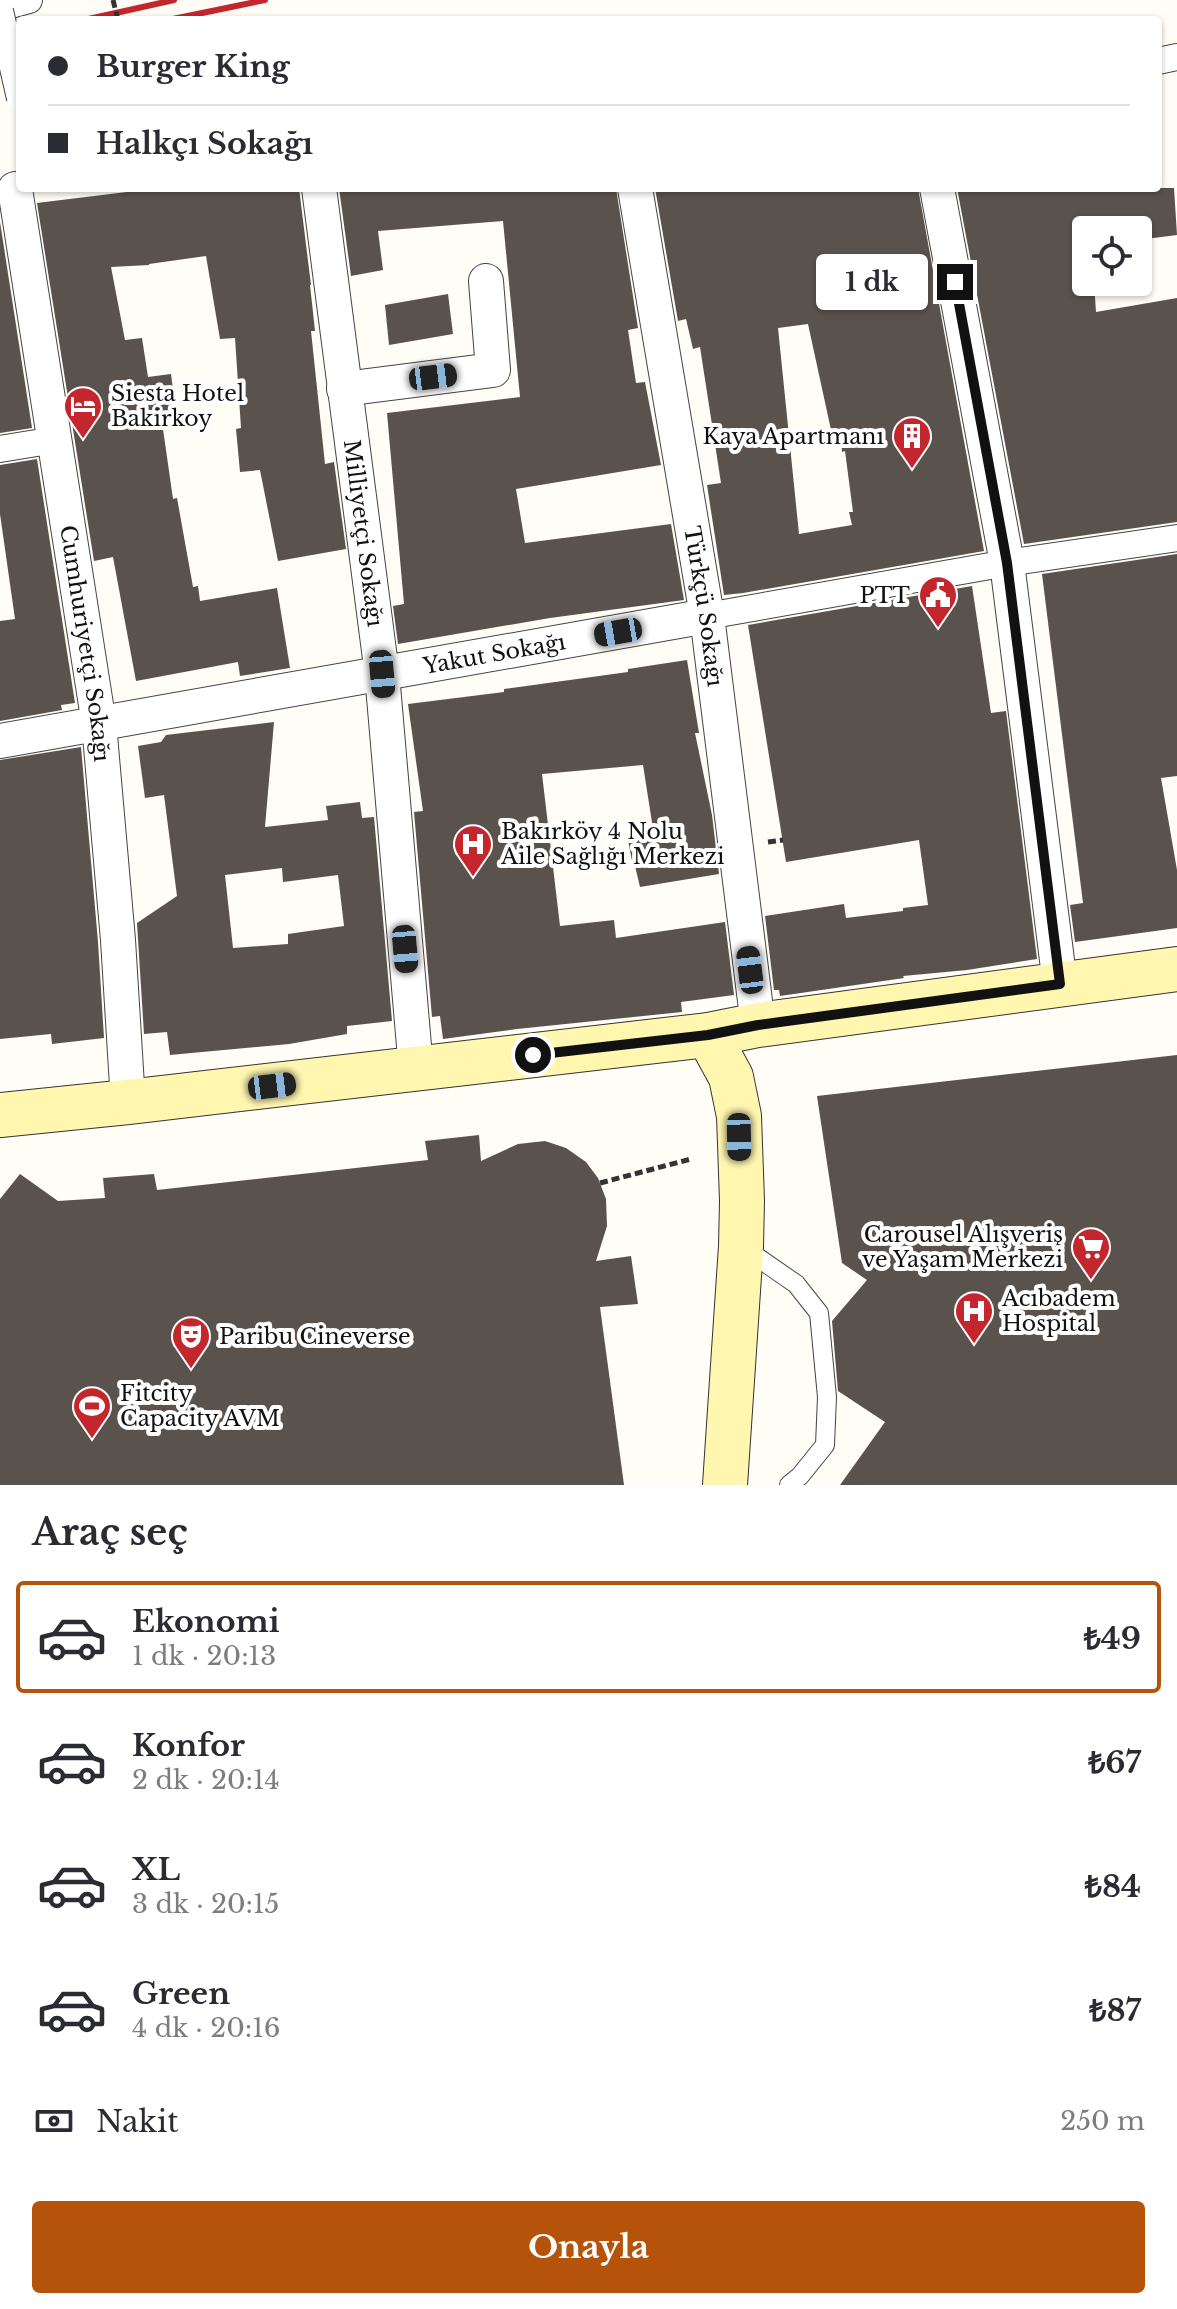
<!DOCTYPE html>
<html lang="tr">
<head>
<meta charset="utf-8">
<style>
	body { margin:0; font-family:"Libre Baskerville",serif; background:#f2f2f3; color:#2b2b33; height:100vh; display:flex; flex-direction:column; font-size:30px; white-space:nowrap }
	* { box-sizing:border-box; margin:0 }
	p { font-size:26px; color:#7c7c81 }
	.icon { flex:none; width:44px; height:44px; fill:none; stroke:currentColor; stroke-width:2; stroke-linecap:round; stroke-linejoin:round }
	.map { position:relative; height:1485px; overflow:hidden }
	.panel { display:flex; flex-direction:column; background:#fff; flex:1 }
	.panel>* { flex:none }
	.hud { position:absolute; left:16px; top:16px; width:1146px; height:176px; border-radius:8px; box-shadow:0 2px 6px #0004; display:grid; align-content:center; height:176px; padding:0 32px; background:#fff }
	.tools { position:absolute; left:1072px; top:216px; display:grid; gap:16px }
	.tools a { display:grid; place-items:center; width:80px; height:80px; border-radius:8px; background:#fff; box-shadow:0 2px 6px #0004; font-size:40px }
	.end { position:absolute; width:36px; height:36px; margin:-18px; border:10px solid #111; background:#fff; box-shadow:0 0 0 4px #fff }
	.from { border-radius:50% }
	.bubble { position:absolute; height:56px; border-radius:8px; background:#fff; box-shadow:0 2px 6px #0004; font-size:26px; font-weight:700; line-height:56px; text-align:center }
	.car { position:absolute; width:24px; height:48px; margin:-24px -12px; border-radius:10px; box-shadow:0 0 6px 2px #0007; background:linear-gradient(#222 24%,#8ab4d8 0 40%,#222 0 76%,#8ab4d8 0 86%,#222 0) }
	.hud b { display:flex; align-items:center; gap:28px; height:76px; font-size:30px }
	.hud b+b { border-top:2px solid #e1e1e2 }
	.hud i { width:20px; height:20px; background:#2b2b33 }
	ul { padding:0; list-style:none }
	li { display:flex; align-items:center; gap:24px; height:112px; margin:0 16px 12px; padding:0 16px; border:4px solid transparent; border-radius:8px }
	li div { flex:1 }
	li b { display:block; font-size:30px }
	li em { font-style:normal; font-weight:700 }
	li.active { border-color:#b45309 }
	li>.icon { width:72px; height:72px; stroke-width:1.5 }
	h2 { padding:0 32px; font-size:36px; line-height:96px }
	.pay { display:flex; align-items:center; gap:20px; height:88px; padding:0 32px; font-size:30px }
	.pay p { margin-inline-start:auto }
	.cta { display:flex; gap:16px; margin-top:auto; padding:16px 32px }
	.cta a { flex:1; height:92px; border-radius:8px; background:#b45309; color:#fff; font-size:32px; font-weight:700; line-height:92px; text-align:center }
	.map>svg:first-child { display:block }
	.building { fill:#5a524d; fill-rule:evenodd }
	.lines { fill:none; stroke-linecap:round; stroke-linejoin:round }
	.service-casing { stroke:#444; stroke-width:20 }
	.pedestrian-casing { stroke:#444; stroke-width:28 }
	.minor-casing { stroke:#444; stroke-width:36 }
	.secondary-casing { stroke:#333; stroke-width:46 }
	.path { stroke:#333; stroke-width:5; stroke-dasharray:8 4; stroke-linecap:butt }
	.service { stroke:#fff; stroke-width:18 }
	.pedestrian { stroke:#fff; stroke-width:26 }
	.minor { stroke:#fff; stroke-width:34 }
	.secondary { stroke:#fff6b0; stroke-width:44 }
	.rail { stroke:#c4262e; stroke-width:6 }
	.pedestrian-bridge-casing { stroke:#444; stroke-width:28; stroke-linecap:butt }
	.path-bridge { stroke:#333; stroke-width:5; stroke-dasharray:8 4; stroke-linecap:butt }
	.pedestrian-bridge { stroke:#fff; stroke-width:26 }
	.route { stroke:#111; stroke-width:10 }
	.labels { text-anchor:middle; stroke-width:8; stroke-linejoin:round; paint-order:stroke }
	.poi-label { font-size:22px; fill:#111; stroke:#fff; text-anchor:start }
	.street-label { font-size:22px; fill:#111; stroke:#fff }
</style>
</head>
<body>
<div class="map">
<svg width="1177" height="1485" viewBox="0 0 1177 1485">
	<rect width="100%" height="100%" fill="#fffdf5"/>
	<!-- building -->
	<g class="building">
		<polygon points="143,188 299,188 311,285 310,285 315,331 311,331 325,464 334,462 346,549 278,561 260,470 240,472 236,429 241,428 235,338 220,339 206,256 149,264 149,265 111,267 125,340 142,338 148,377 171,374 177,420 162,422 173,499 177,498 193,587 198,586 200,601 277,588 290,668 240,676 238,662 136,681 113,557 94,561 37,203 143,190"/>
		<polygon points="339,188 616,188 638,328 628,330 636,383 645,382 661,465 516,489 525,543 671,524 684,600 550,618 398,644 393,606 404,604 387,413 520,397 503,221 378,231 383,270 351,276"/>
		<path d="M655 188H918L984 551 743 593 724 595 707 485 721 483 700 347 693 349 686 319 678 321ZM808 324 833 439 841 438 842 452 845 451 853 512H849L852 525 799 534 778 328Z"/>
		<polygon points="957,188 1174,188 1177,235 1138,240 1138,230 1086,230 1086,282 1094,282 1096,312 1177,298 1177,522 1024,544"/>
		<polygon points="0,222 32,428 0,433"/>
		<polygon points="448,294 453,334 389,345 385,305"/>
		<polygon points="37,459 75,703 61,705 62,710 0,721 0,621 15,619 0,514 0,465"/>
		<polygon points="1177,554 1177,776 1161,778 1177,870 1177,928 1075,942 1070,905 1083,903 1042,574"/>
		<polygon points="972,586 991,713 1006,711 1037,959 967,970 903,976 904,978 780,996 779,990 774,990 765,916 844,904 846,918 903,911 903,908 928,905 919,840 786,862 748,625"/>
		<polygon points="687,660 699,733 695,733 712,815 719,874 640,887 635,866 633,866 628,840 654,835 643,765 542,774 560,926 614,920 616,938 725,922 734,995 681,1002 682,1012 517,1029 443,1039 440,1016 432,1017 414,812 423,811 408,704 504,692 504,689 628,672 628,669"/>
		<path d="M274 722 265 827 328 820 326 806 360 802 362 818 374 817 392 1021 347 1026V1034L289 1044 170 1055 167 1032 144 1034 137 923 177 896 164 795 145 798 138 746 161 742 166 735ZM282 868 283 882 338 875 344 926 288 934V944L233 948 225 875Z"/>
		<polygon points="81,747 98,942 104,1038 52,1044 51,1034 0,1039 0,760"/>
		<polygon points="1177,1055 1177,1485 840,1485 885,1422 838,1391 832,1321 867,1280 842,1263 817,1096"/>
		<polygon points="479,1135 481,1161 518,1144 545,1141 566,1148 586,1162 598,1178 606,1199 607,1226 596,1261 631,1256 638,1304 600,1307 624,1485 0,1485 0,1199 20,1174 58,1201 105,1198 103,1178 154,1174 157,1190 428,1160 425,1141"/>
	</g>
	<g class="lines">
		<!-- service casing -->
		<g class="service-casing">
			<polyline id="service" points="744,1248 796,1284 819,1313 827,1397 825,1445 800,1476 789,1485"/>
		</g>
		<!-- pedestrian casing -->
		<g class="pedestrian-casing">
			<g id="pedestrian">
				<polyline points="0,8 29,0"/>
				<polyline points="1158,61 1177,57"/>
				<polyline points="0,449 55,440"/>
				<polyline points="707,616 1007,563 1177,538"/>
			</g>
		</g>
		<!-- minor casing -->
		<g class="minor-casing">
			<g id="minor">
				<path id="s1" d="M319 188 382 674 416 1069"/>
				<path id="s2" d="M635 188 707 616 758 1025"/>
				<polyline points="937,188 1007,563 1060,984"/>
				<path id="s3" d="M15 189 99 724 118 940 128 1102"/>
				<polyline points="344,389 493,370 486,281"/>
				<path id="s4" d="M0 741 707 616"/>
			</g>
		</g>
		<!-- secondary casing -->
		<g class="secondary-casing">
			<g id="secondary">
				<polyline points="708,1035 731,1077 739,1116 742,1201 741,1246 725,1485"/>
				<polyline points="0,1115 128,1102 708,1035 758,1025 1177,969"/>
			</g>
		</g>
		<!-- path -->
		<g class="path">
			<polyline points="768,842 783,840"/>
			<polyline points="600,1183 691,1159"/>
		</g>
		<!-- service -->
		<use href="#service" class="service"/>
		<!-- pedestrian -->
		<use href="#pedestrian" class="pedestrian"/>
		<!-- minor -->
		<use href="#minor" class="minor"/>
		<!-- secondary -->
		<use href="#secondary" class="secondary"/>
		<!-- rail -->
		<g class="rail">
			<polyline points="84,20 174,0"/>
			<polyline points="168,20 265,0"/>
			<polyline points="0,37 20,33"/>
			<polyline points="0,54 20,50"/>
		</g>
		<!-- pedestrian-bridge casing -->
		<g class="pedestrian-bridge-casing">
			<polyline id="pedestrian-bridge" points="0,11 20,98"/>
		</g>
		<!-- path-bridge -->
		<polyline class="path-bridge" points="113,0 118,20"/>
		<!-- pedestrian-bridge -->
		<use href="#pedestrian-bridge" class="pedestrian-bridge"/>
	</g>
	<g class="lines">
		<!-- route -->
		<polyline class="route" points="533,1055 708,1035 758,1025 1060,984 1007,563 955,282"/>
	</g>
	<!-- icons -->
	<defs>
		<g id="hotel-pin" transform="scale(2)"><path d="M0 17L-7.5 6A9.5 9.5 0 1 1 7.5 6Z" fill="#c4262e" stroke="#fff"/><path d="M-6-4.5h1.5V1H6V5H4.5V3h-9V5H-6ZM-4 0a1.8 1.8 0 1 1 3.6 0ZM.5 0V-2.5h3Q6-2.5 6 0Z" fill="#fff"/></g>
		<g id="building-pin" transform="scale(2)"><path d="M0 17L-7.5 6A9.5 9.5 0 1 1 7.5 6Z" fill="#c4262e" stroke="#fff"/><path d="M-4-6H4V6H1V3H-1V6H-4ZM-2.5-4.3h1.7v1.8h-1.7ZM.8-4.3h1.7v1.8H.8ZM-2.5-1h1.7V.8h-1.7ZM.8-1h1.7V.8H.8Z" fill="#fff"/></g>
		<g id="civic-pin" transform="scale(2)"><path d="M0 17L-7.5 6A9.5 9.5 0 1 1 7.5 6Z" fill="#c4262e" stroke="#fff"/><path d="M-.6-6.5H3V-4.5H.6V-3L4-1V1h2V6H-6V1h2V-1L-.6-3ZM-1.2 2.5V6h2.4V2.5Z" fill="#fff"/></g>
		<g id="hospital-pin" transform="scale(2)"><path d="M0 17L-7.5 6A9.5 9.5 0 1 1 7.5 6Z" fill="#c4262e" stroke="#fff"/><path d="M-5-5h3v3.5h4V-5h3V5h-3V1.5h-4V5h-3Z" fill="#fff"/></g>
		<g id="supermarket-pin" transform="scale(2)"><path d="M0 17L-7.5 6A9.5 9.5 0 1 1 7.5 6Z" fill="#c4262e" stroke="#fff"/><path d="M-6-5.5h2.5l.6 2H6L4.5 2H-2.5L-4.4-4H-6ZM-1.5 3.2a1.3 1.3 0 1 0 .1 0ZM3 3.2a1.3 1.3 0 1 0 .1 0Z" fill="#fff"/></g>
		<g id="theatre-pin" transform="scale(2)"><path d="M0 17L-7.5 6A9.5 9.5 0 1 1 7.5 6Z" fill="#c4262e" stroke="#fff"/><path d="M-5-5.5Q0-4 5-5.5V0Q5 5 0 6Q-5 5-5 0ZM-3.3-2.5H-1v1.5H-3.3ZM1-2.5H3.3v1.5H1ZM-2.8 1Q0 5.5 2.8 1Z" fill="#fff"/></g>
		<g id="stadium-pin" transform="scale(2)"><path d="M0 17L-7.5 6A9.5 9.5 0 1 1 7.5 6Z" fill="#c4262e" stroke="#fff"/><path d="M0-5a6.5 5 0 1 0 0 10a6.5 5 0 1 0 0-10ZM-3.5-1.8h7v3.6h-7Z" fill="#fff"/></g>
	</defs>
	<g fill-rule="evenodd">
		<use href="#hotel-pin" x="83" y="406"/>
		<use href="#building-pin" x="912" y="436"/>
		<use href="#civic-pin" x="938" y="595"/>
		<use href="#hospital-pin" x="473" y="844"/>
		<use href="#supermarket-pin" x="1091" y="1247"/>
		<use href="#hospital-pin" x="974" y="1311"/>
		<use href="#theatre-pin" x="191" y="1336"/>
		<use href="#stadium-pin" x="92" y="1406"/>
	</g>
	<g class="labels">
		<!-- poi labels -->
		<g class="poi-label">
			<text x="111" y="401">Siesta Hotel<tspan x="111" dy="25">Bakirkoy</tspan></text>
			<text x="884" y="444" text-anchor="end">Kaya Apartmanı</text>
			<text x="910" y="603" text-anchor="end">PTT</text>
			<text x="501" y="839">Bakırköy 4 Nolu<tspan x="501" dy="25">Aile Sağlığı Merkezi</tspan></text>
			<text x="1063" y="1242" text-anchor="end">Carousel Alışveriş<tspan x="1063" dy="25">ve Yaşam Merkezi</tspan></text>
			<text x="1002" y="1306">Acıbadem<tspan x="1002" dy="25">Hospital</tspan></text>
			<text x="219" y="1344">Paribu Cineverse</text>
			<text x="120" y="1401">Fitcity<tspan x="120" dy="25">Capacity AVM</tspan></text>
		</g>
		<!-- street labels -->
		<g class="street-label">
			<text dy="8" stroke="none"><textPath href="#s1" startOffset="348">Milliyetçi Sokağı</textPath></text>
			<text dy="8" stroke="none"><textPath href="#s2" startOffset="424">Türkçü Sokağı</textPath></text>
			<text dy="8" stroke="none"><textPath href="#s3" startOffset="460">Cumhuriyetçi Sokağı</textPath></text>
			<text dy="8" stroke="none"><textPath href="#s4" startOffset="502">Yakut Sokağı</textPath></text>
		</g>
	</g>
</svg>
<div class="tools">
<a><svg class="icon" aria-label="locate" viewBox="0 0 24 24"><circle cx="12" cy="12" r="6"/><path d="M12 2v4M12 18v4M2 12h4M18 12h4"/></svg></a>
</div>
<i class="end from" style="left:533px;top:1055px"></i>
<i class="end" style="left:955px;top:282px"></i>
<div class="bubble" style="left:816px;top:254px;width:112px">1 dk</div>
<i class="car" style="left:433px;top:377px;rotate:83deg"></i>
<i class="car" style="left:618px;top:632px;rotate:260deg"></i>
<i class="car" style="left:382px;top:674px;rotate:175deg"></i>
<i class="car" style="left:405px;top:949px;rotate:175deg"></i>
<i class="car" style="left:750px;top:970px;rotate:353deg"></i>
<i class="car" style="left:272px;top:1086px;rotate:83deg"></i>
<i class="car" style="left:739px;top:1137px;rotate:179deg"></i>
<div class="hud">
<b><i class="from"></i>Burger King</b>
<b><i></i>Halkçı Sokağı</b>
</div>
</div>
<section class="panel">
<h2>Araç seç</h2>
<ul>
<li class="active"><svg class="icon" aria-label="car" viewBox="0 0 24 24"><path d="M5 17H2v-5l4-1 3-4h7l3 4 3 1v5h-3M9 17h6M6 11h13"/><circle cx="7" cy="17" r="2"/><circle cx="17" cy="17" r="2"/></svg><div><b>Ekonomi</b><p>1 dk · 20:13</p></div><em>₺49</em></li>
<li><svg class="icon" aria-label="car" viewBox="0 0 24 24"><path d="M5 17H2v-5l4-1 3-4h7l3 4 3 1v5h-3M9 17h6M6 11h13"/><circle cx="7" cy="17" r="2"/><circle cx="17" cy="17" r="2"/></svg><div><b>Konfor</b><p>2 dk · 20:14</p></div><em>₺67</em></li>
<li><svg class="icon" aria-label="car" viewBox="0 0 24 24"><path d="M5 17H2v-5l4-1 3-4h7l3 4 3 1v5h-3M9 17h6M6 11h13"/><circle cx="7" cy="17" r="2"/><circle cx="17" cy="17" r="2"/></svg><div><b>XL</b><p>3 dk · 20:15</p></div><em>₺84</em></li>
<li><svg class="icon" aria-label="car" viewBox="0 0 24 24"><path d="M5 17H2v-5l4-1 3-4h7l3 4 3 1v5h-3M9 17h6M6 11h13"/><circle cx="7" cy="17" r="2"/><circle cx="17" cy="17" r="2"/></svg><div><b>Green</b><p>4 dk · 20:16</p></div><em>₺87</em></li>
</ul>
<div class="pay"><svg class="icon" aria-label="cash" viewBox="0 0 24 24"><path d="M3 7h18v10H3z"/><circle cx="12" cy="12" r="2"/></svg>Nakit<p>250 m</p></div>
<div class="cta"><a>Onayla</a></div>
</section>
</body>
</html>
